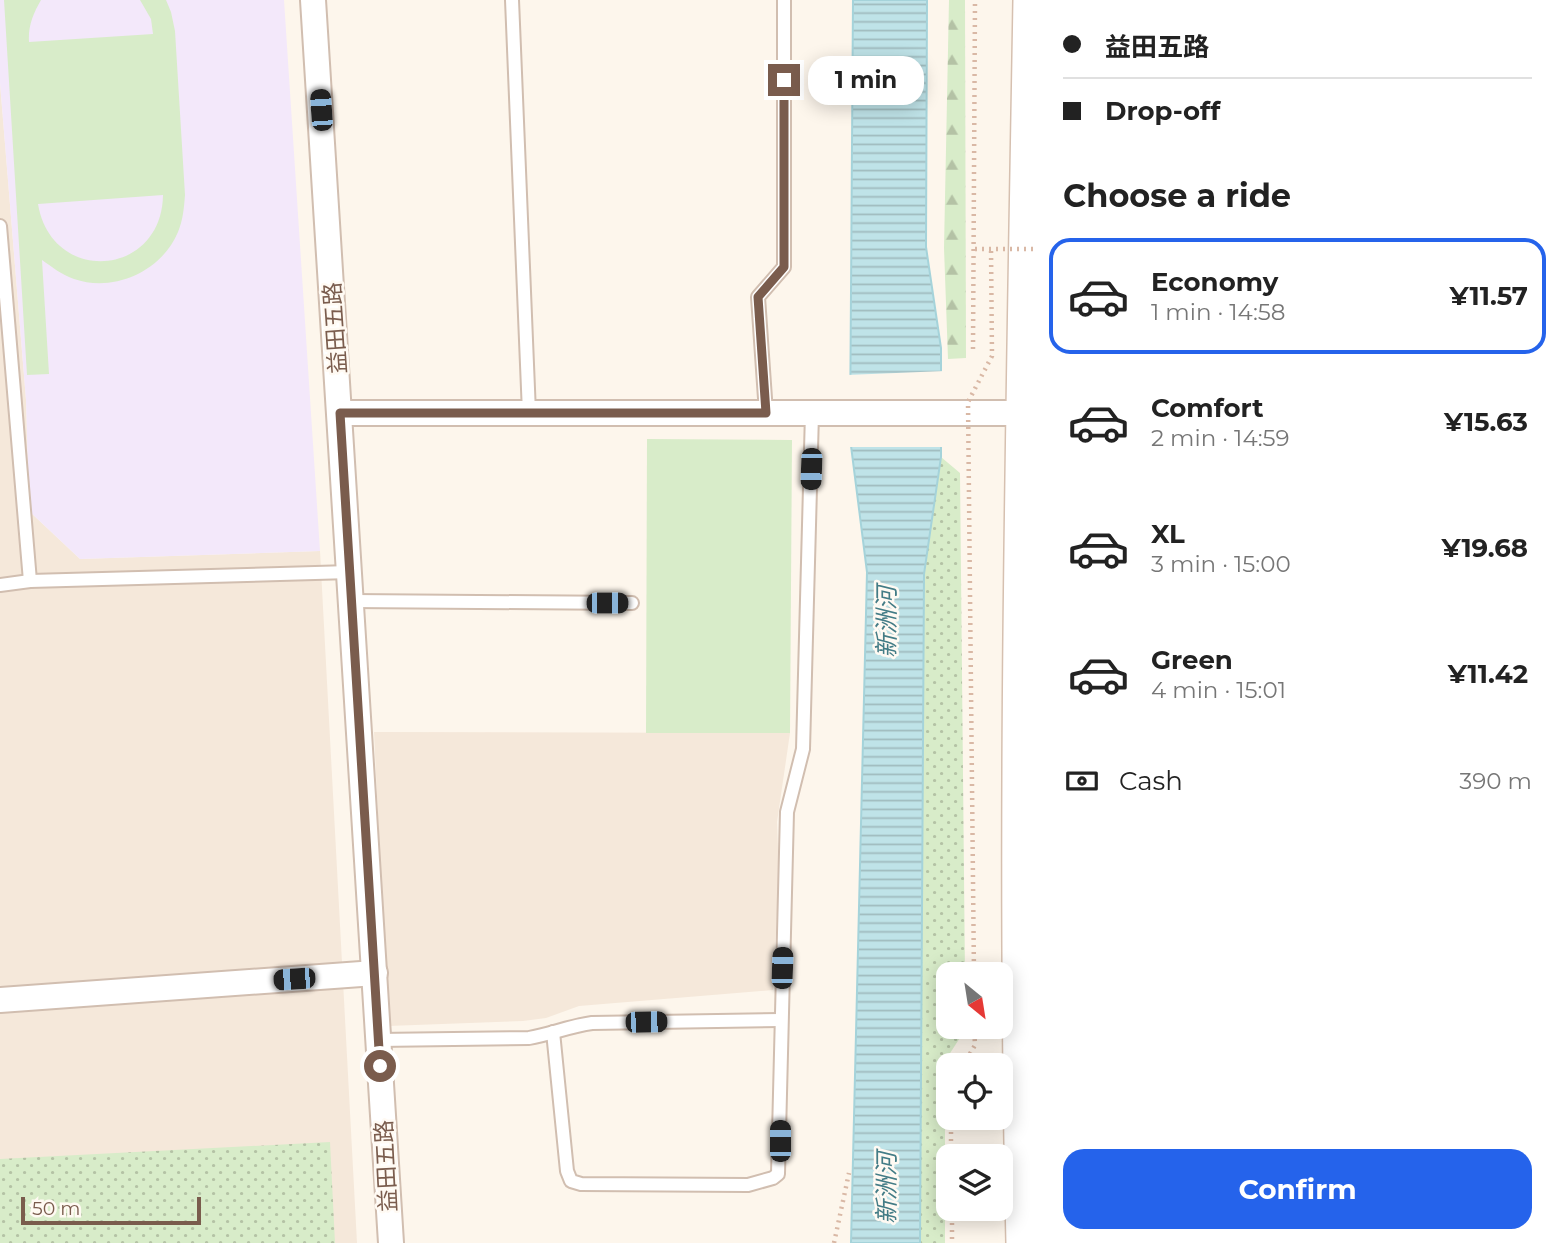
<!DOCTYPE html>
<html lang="en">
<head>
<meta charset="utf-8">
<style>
	body { margin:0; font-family:Montserrat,"Noto Sans SC",sans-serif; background:#f6f6f6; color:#222; height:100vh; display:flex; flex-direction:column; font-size:26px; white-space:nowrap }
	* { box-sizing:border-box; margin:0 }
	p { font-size:23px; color:#767676 }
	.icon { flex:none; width:38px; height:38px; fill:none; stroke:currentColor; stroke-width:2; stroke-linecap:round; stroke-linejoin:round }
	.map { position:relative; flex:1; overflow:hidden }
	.panel { display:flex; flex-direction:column; background:#fff; width:525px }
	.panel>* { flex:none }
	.guide { display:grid; align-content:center; height:154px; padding:0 28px; background:#fff }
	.needle { width:46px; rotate:150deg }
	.controls { position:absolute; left:936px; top:962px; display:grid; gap:14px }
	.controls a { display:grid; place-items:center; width:77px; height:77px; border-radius:14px; background:#fff; box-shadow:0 4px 18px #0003; font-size:35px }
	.scale { position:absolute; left:21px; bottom:18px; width:180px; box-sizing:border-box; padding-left:7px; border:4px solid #7a5c4d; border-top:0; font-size:19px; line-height:24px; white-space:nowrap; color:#7a5c4d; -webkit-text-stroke:5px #fffaf3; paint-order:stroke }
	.end { position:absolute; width:32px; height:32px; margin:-16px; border:9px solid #7a5c4d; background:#fff; box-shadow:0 0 0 4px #fff }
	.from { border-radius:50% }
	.bubble { position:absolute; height:49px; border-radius:21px; background:#fff; box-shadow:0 4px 18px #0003; font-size:23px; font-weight:700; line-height:49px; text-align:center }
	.car { position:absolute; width:21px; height:42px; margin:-21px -10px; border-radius:9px; box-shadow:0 0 5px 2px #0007; background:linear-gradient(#222 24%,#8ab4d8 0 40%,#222 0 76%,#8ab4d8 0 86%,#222 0) }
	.guide b { display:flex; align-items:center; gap:24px; height:66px; font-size:26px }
	.guide b+b { border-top:2px solid #e0e0e0 }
	.guide i { width:18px; height:18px; background:#222 }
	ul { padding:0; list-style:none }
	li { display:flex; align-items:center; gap:21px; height:116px; margin:0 14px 10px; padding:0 14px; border:4px solid transparent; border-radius:21px }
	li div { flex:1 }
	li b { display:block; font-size:26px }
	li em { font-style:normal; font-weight:700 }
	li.on { border-color:#2563eb }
	li>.icon { width:63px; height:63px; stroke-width:1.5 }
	h2 { padding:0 28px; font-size:32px; line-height:84px }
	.pay { display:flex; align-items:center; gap:18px; height:77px; padding:0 28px; font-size:26px }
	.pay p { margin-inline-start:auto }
	.action { display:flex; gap:14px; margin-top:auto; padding:14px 28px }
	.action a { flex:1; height:80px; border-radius:21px; background:#2563eb; color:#fff; font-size:28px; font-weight:700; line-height:80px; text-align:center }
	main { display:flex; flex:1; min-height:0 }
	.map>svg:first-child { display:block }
	.residential { fill:#f5e8da }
	.education { fill:#f3e8fa }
	.green { fill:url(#green-dots) }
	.forest { fill:url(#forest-firs) }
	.pitch { fill:#d8ecc9; fill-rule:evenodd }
	.water { fill:url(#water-rules); stroke:#a5d3da; stroke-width:2 }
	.pier { fill:#fdf6ec }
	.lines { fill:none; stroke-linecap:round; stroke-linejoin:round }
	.lane-casing { stroke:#d1beb0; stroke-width:16 }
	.street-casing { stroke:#d1beb0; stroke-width:28 }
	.secondary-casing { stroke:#d6c0b0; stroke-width:38 }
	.path { stroke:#d9b8a5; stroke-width:4.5; stroke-dasharray:2 5; stroke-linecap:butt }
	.lane { stroke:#fff; stroke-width:12 }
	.street { stroke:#fff; stroke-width:24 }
	.secondary { stroke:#fff; stroke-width:35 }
	.path-bridge { stroke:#d9b8a5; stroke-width:4.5; stroke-dasharray:2 5; stroke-linecap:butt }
	.route { stroke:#7a5c4d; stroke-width:9 }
	.labels { text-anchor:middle; stroke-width:5; stroke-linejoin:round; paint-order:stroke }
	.street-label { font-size:23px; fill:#7a5c4d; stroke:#fffaf3 }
	.water-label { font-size:24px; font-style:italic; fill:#437c86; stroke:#fffaf3 }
</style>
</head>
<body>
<main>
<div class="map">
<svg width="1035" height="1243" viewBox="0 0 1035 1243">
	<defs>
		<pattern id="green-dots" width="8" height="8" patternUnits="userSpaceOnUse" patternTransform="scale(1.75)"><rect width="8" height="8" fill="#d8ecc9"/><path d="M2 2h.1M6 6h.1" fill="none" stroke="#b4c2a5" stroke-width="1.8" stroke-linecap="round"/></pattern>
		<pattern id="forest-firs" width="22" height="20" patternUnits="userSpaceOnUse" patternTransform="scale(1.75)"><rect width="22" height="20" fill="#d8ecc9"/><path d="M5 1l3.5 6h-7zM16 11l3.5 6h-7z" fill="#b4c2a5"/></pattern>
		<pattern id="water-rules" width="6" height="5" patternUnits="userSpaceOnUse" patternTransform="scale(1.75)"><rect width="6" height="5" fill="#bfe3e8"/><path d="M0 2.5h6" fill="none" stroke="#a0bbbe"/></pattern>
	</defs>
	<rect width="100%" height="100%" fill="#fdf6ec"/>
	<!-- residential -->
	<g class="residential">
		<polygon points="0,83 26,400 29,511 80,559 320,551 357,1243 0,1243"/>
		<polygon points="374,732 790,733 777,822 779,873 773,990 579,1006 546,1018 523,1021 388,1026"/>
	</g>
	<!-- education -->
	<polygon class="education" points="0,0 284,0 320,551 80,559 29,511 26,400 0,83"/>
	<!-- green -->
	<g class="green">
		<polygon points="941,457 960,473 965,975 948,975 948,1027 965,1027 965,1030 945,1061 945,1243 920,1243 924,574"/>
		<polygon points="330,1142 335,1243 0,1243 0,1159"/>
	</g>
	<!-- forest -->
	<polygon class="forest" points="949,0 965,0 966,358 948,359 944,248"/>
	<!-- pitch -->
	<g class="pitch">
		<path d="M4 0H41C33 14 28 26 29 42L153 34 151 19 140 0H166L171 12 175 31 185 195C184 208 183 220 178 232 162 271 114 293 74 279 62 275 52 267 42 260L49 374 27 375ZM163 195C162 277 52 286 38 204Z"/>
		<polygon points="647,439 792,440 790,733 646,733"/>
	</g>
	<!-- water -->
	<polygon class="water" points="853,0 927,0 926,247 941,348 941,457 924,574 920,1243 851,1243 867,572 850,438"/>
	<!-- pier -->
	<polygon class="pier" points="945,371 944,447 847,447 847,375"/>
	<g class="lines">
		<!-- lane casing -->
		<g class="lane-casing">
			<g id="lane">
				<polyline points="512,0 529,413"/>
				<polyline points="0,226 30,581"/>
				<polyline points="766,413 758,297 784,267 784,0"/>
				<polyline points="0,585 30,581 350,572"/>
				<polyline points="352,601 632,603"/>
				<polyline points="553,1032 567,1171 571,1181 581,1184 748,1185 773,1178 778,1174 787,812 803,749 812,413"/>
				<path d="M378 1040 529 1038C551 1034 570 1026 592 1023L781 1020"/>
			</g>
		</g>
		<!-- street casing -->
		<g class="street-casing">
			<g id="street">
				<polyline points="313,0 391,1243"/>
				<polyline points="340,413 1024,413"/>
				<polyline points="0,1000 375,973"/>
			</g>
		</g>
		<!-- secondary casing -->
		<g class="secondary-casing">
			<path id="secondary" d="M1024 1243C1014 829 1024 414 1031 0"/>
		</g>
		<!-- path -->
		<g class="path">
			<polyline points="973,349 975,0"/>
			<polyline points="963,1066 975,1045 974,1027"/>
			<polyline points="951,1118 951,1157"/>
			<polyline points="952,1209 952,1243"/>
			<polyline points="834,1243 849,1173"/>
		</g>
		<!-- lane -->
		<use href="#lane" class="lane"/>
		<!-- street -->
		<use href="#street" class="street"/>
		<!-- secondary -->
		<use href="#secondary" class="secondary"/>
		<!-- path-bridge -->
		<g class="path-bridge">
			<polyline points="975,249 1035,249"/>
			<polyline points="974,975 968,402 992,356 991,248"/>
		</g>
	</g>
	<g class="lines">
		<!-- route -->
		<polyline class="route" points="380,1066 340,413 766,413 758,297 784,267 784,80"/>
	</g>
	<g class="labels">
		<!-- street labels -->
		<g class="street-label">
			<text transform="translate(335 328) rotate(-94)" y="8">益田五路</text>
			<text transform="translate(386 1166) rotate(-93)" y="8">益田五路</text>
		</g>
		<!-- water labels -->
		<g class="water-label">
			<text transform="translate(887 622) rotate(-90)" y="8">新洲河</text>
			<text transform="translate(887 1188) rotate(-90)" y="8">新洲河</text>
		</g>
	</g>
</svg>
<div class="controls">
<a><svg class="needle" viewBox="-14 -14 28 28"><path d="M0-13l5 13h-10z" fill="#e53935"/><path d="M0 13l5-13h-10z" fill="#767676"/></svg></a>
<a><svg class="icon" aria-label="locate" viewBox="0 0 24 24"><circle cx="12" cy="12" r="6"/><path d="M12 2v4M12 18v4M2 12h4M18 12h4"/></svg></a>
<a><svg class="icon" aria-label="layers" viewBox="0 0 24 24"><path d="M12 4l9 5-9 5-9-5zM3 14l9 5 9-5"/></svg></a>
</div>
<div class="scale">50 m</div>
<i class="end from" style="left:380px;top:1066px"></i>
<i class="end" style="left:784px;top:80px"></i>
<div class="bubble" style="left:808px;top:56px;width:116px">1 min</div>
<i class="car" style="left:321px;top:110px;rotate:356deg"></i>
<i class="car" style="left:811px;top:469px;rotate:182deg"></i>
<i class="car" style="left:607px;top:603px;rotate:90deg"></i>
<i class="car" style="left:782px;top:968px;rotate:2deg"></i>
<i class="car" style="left:294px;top:979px;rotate:266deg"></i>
<i class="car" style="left:646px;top:1022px;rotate:89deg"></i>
<i class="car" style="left:780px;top:1141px;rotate:0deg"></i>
</div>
<section class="panel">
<div class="guide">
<b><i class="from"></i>益田五路</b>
<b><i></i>Drop-off</b>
</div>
<h2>Choose a ride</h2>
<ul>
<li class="on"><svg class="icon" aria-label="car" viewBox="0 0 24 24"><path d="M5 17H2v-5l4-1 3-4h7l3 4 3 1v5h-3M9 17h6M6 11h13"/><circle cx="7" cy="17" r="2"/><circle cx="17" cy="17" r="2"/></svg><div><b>Economy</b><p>1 min · 14:58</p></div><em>¥11.57</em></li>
<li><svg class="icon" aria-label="car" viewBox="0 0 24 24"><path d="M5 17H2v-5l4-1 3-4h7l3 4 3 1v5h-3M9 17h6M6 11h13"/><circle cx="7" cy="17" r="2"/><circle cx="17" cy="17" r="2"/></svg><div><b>Comfort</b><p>2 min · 14:59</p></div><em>¥15.63</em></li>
<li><svg class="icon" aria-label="car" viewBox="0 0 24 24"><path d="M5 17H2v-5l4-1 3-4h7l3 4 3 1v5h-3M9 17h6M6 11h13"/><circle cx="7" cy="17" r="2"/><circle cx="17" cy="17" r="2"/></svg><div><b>XL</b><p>3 min · 15:00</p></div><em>¥19.68</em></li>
<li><svg class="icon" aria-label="car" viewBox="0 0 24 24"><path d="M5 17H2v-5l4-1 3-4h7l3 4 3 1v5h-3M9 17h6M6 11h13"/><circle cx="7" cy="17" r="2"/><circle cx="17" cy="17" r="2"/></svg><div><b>Green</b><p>4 min · 15:01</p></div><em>¥11.42</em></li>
</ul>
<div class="pay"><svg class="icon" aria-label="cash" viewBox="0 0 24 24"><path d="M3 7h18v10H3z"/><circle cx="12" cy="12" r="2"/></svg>Cash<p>390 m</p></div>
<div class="action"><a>Confirm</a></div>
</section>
</main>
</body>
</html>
